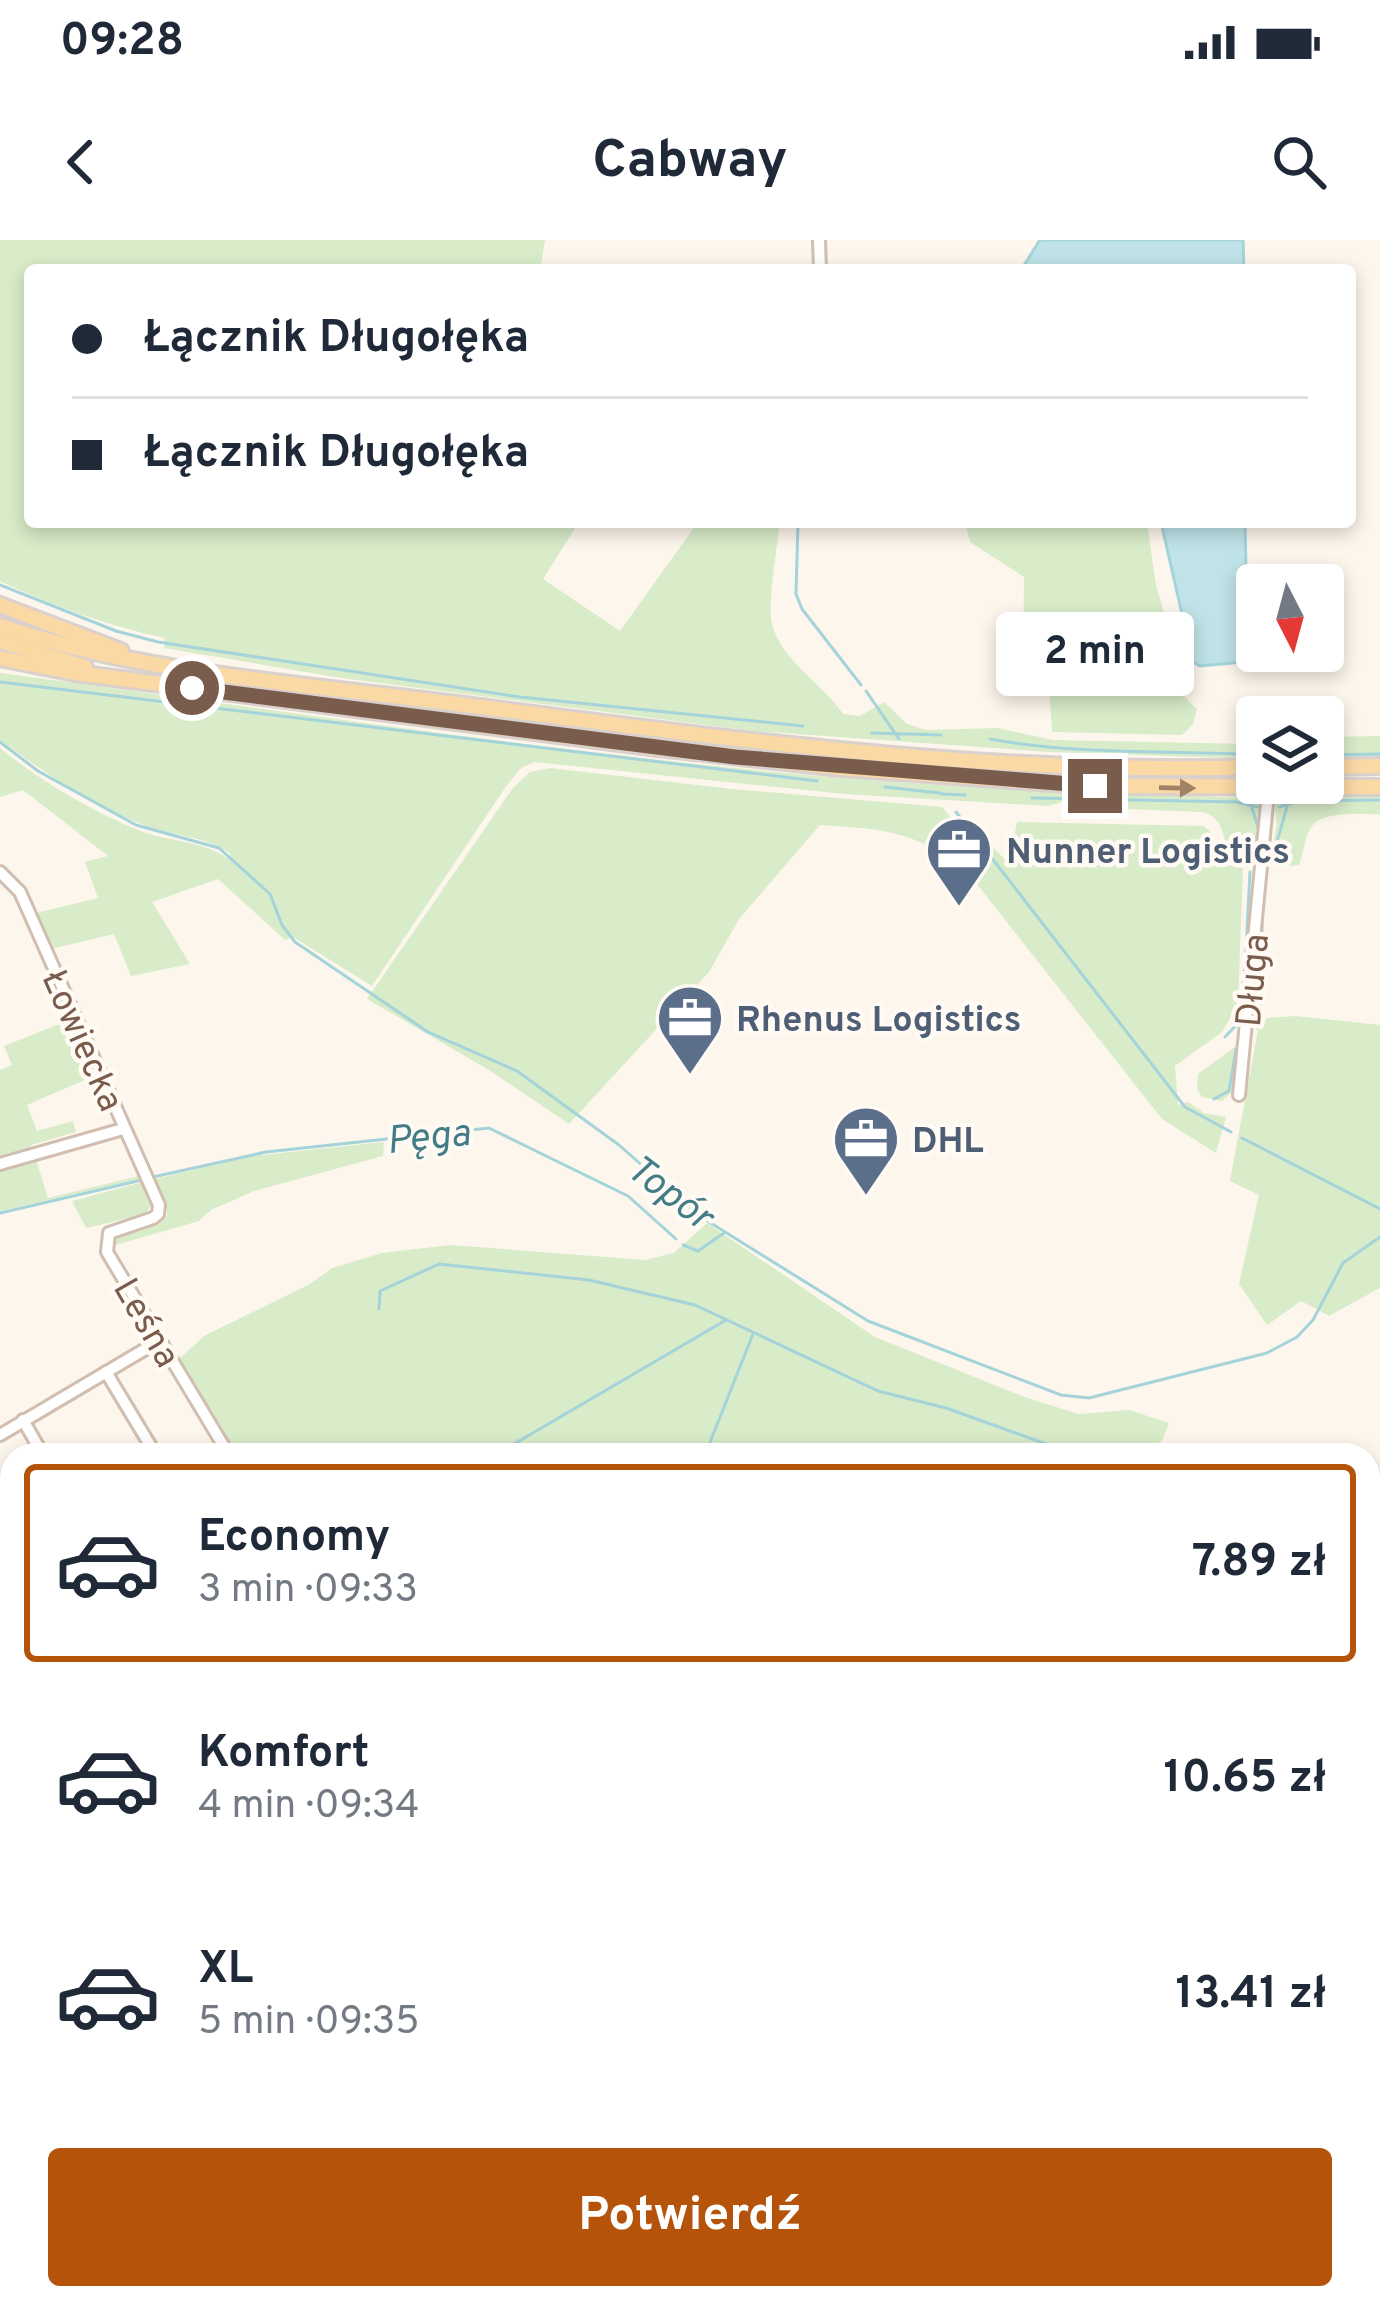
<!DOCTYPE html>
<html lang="pl">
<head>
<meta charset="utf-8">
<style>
	body { margin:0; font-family:Overpass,sans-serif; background:#f2f2f3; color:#1f2937; height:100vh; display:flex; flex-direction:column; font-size:45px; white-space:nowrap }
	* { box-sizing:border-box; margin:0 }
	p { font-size:39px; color:#747a83 }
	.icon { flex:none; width:66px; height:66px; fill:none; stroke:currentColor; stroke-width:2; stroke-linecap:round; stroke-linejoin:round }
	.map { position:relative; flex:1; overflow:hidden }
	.sheet { position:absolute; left:0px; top:1203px; width:1380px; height:867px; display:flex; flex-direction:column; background:#fff; border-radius:36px 36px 0 0; box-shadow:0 6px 18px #0003 }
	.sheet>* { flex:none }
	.top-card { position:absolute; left:24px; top:24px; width:1332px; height:264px; border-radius:12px; box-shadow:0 6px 18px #0003; display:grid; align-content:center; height:264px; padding:0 48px; background:#fff }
	.needle { width:78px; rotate:174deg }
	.controls { position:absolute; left:1236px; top:324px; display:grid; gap:24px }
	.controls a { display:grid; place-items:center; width:108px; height:108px; border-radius:12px; background:#fff; box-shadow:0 6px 18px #0003; font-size:60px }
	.end { position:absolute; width:54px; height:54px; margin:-27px; border:15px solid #7a5c4d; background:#fff; box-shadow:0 0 0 6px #fff }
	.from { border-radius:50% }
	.bubble { position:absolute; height:84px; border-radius:12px; background:#fff; box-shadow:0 6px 18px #0003; font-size:39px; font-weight:700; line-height:84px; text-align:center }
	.top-card b { display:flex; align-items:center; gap:42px; height:114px; font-size:45px }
	.top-card b+b { border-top:3px solid #e0e1e3 }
	.top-card i { width:30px; height:30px; background:#1f2937 }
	ul { padding:21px 0 0; list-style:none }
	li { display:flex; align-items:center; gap:36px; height:198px; margin:0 24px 18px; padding:0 24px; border:6px solid transparent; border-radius:12px }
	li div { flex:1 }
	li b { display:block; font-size:45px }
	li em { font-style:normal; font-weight:700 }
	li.selected { border-color:#b45309 }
	li>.icon { width:108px; height:108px; stroke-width:1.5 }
	.primary-button { display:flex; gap:24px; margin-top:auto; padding:24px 48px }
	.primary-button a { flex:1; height:138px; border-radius:12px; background:#b45309; color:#fff; font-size:48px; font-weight:700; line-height:138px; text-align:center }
	.status { display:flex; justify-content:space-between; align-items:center; height:84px; padding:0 60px; background:#fff; direction:ltr }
	.status svg { height:33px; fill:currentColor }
	header { display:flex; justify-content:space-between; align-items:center; height:156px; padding:0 48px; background:#fff; font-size:54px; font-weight:700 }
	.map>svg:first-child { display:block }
	.green { fill:#d8ecc9 }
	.water { fill:#bfe3e8; stroke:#a5d3da; stroke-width:3 }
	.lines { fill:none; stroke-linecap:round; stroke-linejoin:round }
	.stream { stroke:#a5d3da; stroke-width:3 }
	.river { stroke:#bfe3e8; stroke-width:18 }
	.minor-casing { stroke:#d1beb0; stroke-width:16 }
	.major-casing { stroke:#dad1cd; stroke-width:20 }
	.minor { stroke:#fff; stroke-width:10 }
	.major { stroke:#fbd9a5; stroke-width:14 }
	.oneway { fill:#a18267 }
	.route { stroke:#7a5c4d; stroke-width:15 }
	.labels { text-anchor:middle; stroke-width:9; stroke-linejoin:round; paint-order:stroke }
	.service-label { font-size:36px; font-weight:bold; fill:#4e5e75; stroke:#fffaf3; text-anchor:start }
	.street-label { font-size:36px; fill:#7a5c4d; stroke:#fffaf3 }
	.water-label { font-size:39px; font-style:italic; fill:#437c86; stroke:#fffaf3 }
</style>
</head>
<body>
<div class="status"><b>09:28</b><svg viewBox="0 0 49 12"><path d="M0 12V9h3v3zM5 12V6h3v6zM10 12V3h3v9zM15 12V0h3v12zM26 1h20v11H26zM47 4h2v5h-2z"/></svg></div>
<header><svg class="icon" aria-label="back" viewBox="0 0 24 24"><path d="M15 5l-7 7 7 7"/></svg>Cabway<svg class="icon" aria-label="search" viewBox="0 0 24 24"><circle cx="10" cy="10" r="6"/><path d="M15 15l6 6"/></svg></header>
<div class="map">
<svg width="1380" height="2068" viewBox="0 0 1380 2068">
	<rect width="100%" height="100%" fill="#fdf6ec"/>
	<!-- green -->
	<g class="green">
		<path d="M0 0H545L540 30H30V282H579L543 339 620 391 698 282 779 288C777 309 767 367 772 384 781 421 824 444 843 474L860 476 884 462 907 484 926 490 997 488 1053 500 1254 504 1257 505V514L1227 518 1049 512 754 491 341 438 164 408 165 398C108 386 53 366 0 341Z"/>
		<polygon points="965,282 1147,282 1156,346 1175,408 1175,434 1185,457 1197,469 1193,484 1182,495 1052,492 1049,445 1023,442 1024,337 970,302"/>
		<path d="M0 433C280 470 560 514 841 538 977 549 1114 553 1250 558L1261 566 1255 611H1227C1223 593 1222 577 1202 572L1101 568 1062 562 1048 566 845 554 534 522 521 528 507 545 372 746 293 697 285 700 218 639 152 662 190 724 131 736 114 694 51 709 36 673 98 658 85 622 108 616 23 550 0 557V508C40 541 98 575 146 593 173 602 203 601 227 618L231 614C207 597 176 596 149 587 96 568 45 533 0 500Z"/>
		<polygon points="1380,496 1380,519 1323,520 1323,497"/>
		<path d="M550 528 732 549 942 567 952 579H966L1009 624 1017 582 1204 586 1211 593 1219 623 1243 628 1238 764 1222 792 1175 826 1178 865 1188 862 1204 873 1226 877 1216 913 1162 879 965 629C912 590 883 589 820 585L739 679 709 732 569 884 489 830 367 759 513 548 530 532Z"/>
		<path d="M1294 556H1380V574C1361 575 1324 570 1312 586 1304 597 1304 613 1299 625L1284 626 1271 617 1277 583 1274 565 1285 557Z"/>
		<polygon points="1296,776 1380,785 1380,1048 1329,1076 1301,1061 1267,1085 1239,1044 1259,955 1230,941 1259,784 1268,778"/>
		<polygon points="62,783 68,783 94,836 27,865 37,891 73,881 76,892 31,905 31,912 0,920 0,830 12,825 4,806"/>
		<polygon points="1239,804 1231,853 1222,861 1202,857 1197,849 1198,834"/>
		<polygon points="384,902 383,916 254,951 211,970 199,981 112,1006 120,993 161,983 167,975 167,967 151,940 251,916"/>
		<polygon points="36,920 48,958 139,936 140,939 0,971 0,932"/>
		<polygon points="143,942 152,963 146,974 86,988 72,961"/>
		<polygon points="707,983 875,1097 1027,1158 1079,1174 1129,1170 1169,1183 1163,1199 1146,1215 234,1215 176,1122 204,1096 310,1044 332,1028 382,1013 450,1005 645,1020 674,1013"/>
		<polygon points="1380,1279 1380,1413 1368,1408 1368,1280"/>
		<polygon points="70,2058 621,2058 626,2068 74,2068"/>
		<polygon points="638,2058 1209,2058 1249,2068 640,2068"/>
	</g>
	<!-- water -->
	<g class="water">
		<polygon points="1040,0 1243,0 1244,30 1021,30"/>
		<polygon points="1161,282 1245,282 1248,418 1243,422 1200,426 1193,422"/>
		<polygon points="1368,1408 1380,1413 1380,1578 1368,1589"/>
		<polygon points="1368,1601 1380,1641 1380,1702 1368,1712"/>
		<polygon points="1368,1750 1380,1797 1380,2068 1249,2068 1209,2058 1368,2058"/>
	</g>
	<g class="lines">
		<!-- stream -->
		<g class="stream">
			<polyline points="798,282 796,354 802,369 861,445"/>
			<polyline points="0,345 116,391 158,402 520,457 803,486"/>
			<polyline points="0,442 817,541"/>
			<polyline points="866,451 899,499"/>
			<polyline points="872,493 941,495"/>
			<path d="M990 499C1072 514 1159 511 1242 514L1256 508"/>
			<polyline points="0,502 38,531 136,585 219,608 270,654 282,685 295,702 428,792 517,831 619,905 698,975 868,1081 1061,1155 1089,1158 1267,1113 1297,1097 1313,1080 1343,1023 1380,997"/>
			<polyline points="1323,515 1380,514"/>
			<polyline points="885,547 940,553"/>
			<polyline points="942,554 965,555"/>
			<polyline points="1032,558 1237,562 1258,567"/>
			<polyline points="1251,565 1259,590 1254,609"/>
			<polyline points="1279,567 1299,561 1380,560"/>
			<polyline points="956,572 1185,867 1231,892"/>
			<polyline points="1274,612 1287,567"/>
			<polyline points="1264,649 1266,639"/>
			<polyline points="1244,748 1250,632"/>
			<polyline points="1257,788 1262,750 1262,670"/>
			<polyline points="1225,797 1240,781"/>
			<polyline points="1214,859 1229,851 1236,809"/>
			<polyline points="1242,898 1380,969"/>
			<polyline points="153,937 266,912 489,888 628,956 676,999"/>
			<polyline points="0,973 142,940"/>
			<polyline points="683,1005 698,1011 724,993"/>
			<polyline points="379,1069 380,1051 439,1024 589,1040 695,1065 878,1151 946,1168 1071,1213 1086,1211 1090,1215"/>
			<polyline points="495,1215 726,1080"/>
			<polyline points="705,1215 753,1094"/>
			<polyline points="0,1500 12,1493"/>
			<polyline points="1079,2058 1080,2059"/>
			<polyline points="1092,2065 1106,2068"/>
		</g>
		<!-- river -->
		<g class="river">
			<path d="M1368 1300 1373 1299C1378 1308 1373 1317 1380 1326"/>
			<polyline points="1026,2068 1041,2058"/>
		</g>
		<!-- minor casing -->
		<g class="minor-casing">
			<g id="minor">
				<polyline points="819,0 820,30"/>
				<polyline points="0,632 20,652 159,965 158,974 153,978 109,993 107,1012 229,1215"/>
				<polyline points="1239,855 1269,543"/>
				<polyline points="0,924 123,889"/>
				<polyline points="106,1132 156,1215"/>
				<polyline points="23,1180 43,1215"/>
				<polyline points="0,1195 159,1101"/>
				<polyline points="0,1651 12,1664"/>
				<polyline points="0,1699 12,1692"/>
				<polyline points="0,1736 12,1750"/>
				<polyline points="0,1793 12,1785"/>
				<polyline points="0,1803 12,1815"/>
				<polyline points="631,2058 634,2068"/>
			</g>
		</g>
		<!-- major casing -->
		<g class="major-casing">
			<g id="major">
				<polyline points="0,365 121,411"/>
				<path d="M0 386C140 433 302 444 449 463 715 497 987 536 1257 527"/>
				<polyline points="0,401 85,427"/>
				<polyline points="0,418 75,433 658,508 841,528 1095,546 1380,547"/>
				<polyline points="1323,527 1380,526"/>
			</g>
		</g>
		<!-- minor -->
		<use href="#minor" class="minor"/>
		<!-- major -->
		<use href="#major" class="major"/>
	</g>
	<!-- one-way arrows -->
	<defs><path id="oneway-solid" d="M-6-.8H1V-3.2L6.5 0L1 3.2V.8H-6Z" transform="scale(3)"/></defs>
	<use class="oneway" href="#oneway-solid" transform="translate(1177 548) rotate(1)"/>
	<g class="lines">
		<!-- route -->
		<polyline class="route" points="192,448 735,517 1095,546"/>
	</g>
	<!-- icons -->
	<defs>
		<g id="office-pin" transform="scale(3.45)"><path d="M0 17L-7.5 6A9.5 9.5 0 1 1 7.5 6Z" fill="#5c6f8a" stroke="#fffaf3"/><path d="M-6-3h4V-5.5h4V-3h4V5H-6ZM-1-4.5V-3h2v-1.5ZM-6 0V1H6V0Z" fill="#fff"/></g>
	</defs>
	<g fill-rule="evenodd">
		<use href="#office-pin" x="959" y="610"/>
		<use href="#office-pin" x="690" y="778"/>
		<use href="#office-pin" x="866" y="899"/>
	</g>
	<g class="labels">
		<!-- service labels -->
		<g class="service-label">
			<text x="1006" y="623">Nunner Logistics</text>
			<text x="736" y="791">Rhenus Logistics</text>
			<text x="912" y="912">DHL</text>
		</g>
		<!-- street labels -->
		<g class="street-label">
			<text transform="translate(1251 740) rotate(-85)" y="13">Długa</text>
			<text transform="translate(84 800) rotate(66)" y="13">Łowiecka</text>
			<text transform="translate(148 1082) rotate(60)" y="13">Leśna</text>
		</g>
		<!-- water labels -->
		<g class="water-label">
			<text transform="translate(428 895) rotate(-6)" y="14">Pęga</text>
			<text transform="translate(671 951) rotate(37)" y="14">Topór</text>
		</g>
	</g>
</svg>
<div class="controls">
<a><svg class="needle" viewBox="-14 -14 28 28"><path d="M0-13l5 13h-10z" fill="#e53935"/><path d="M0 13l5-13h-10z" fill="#747a83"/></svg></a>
<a><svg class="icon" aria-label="layers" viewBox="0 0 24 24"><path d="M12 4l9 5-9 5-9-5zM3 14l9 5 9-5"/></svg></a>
</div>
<i class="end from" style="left:192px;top:448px"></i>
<i class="end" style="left:1095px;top:546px"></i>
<div class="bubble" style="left:996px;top:372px;width:198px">2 min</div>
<div class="top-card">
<b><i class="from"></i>Łącznik Długołęka</b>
<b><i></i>Łącznik Długołęka</b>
</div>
<section class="sheet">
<ul>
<li class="selected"><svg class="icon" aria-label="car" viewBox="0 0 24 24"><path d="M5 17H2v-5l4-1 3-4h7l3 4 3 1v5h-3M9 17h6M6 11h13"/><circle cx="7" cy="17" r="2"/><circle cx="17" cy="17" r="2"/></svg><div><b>Economy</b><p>3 min · 09:33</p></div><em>7.89 zł</em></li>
<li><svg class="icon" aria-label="car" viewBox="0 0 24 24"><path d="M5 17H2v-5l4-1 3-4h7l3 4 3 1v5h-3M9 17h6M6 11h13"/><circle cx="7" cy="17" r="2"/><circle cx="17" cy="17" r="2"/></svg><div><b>Komfort</b><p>4 min · 09:34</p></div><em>10.65 zł</em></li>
<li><svg class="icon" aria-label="car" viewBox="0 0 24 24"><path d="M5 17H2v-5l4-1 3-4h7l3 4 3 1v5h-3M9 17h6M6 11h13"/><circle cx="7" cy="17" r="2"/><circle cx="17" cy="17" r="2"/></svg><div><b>XL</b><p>5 min · 09:35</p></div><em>13.41 zł</em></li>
</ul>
<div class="primary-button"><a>Potwierdź</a></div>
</section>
</div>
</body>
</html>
